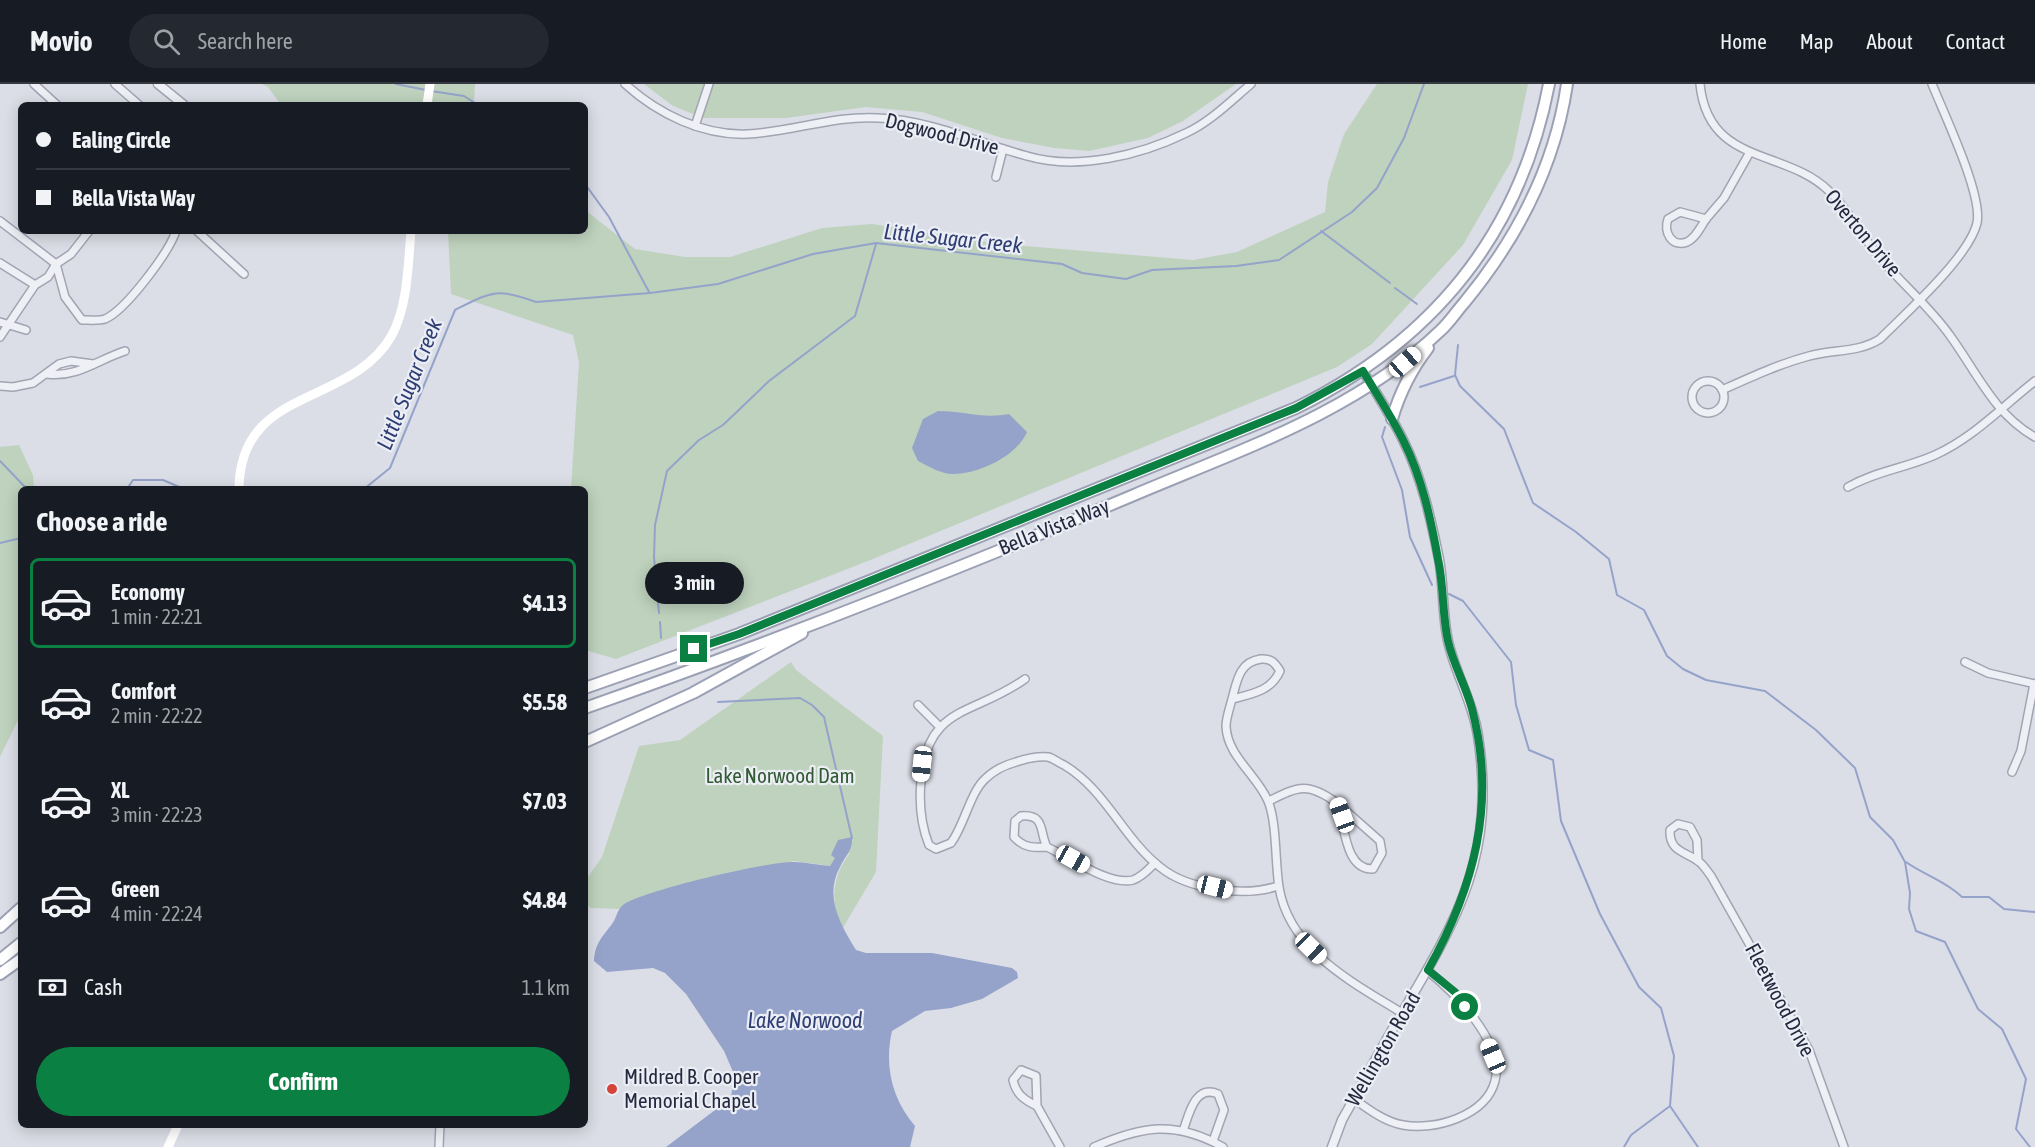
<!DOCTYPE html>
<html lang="en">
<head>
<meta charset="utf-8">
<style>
	body { margin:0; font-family:"Asap Condensed",sans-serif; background:#242831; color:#f1f3f6; height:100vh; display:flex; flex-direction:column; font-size:22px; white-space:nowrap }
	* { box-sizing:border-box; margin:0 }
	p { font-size:20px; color:#9ea1a6 }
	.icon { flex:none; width:33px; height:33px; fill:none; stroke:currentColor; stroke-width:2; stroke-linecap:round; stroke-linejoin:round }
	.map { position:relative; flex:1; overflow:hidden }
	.side { position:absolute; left:18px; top:402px; width:570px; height:642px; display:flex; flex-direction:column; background:#171b24; border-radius:9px; box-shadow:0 3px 15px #0003 }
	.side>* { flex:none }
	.guide { position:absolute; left:18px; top:18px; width:570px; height:132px; border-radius:9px; box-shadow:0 3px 15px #0003; display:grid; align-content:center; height:132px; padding:0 18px; background:#171b24 }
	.end { position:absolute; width:27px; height:27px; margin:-14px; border:8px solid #0b8043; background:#fff; box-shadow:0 0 0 3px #fff }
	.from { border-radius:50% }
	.bubble { position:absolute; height:42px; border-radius:21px; background:#171b24; box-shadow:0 3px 15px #0003; font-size:20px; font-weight:700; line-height:42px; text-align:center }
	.car { position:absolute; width:18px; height:36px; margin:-18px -9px; border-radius:8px; box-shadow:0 0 4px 2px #0007; background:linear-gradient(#fff 24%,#345 0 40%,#fff 0 76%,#345 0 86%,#fff 0) }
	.guide b { display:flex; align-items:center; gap:21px; height:57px; font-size:22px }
	.guide b+b { border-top:2px solid #363941 }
	.guide i { width:15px; height:15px; background:#f1f3f6 }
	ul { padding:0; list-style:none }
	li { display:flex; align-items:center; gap:18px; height:90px; margin:0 12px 9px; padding:0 6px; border:3px solid transparent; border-radius:9px }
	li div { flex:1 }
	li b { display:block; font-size:22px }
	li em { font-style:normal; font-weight:700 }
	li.on { border-color:#0b8043 }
	li>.icon { width:54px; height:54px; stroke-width:1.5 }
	h2 { padding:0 18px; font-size:27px; line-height:72px }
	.pay { display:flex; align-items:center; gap:15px; height:66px; padding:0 18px; font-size:22px }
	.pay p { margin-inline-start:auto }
	.primary-button { display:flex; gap:12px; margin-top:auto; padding:12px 18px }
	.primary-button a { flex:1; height:69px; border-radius:36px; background:#0b8043; color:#fff; font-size:24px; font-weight:700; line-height:69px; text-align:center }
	header { display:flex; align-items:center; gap:36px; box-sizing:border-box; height:84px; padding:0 30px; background:#171b24; border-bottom:2px solid #363941 }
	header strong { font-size:28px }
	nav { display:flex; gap:33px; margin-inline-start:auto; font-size:21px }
	.search { width:420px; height:54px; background:#242831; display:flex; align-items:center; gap:15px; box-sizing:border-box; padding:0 21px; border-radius:33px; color:#9ea1a6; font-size:22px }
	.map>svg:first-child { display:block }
	.green { fill:#bed2bd }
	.water { fill:#95a3ca }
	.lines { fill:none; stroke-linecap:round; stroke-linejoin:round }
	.stream { stroke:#95a3ca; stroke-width:2 }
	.minor-casing { stroke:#a1a4b1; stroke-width:10 }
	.tertiary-casing { stroke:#a1a4b1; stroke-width:11 }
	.primary-casing { stroke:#9ba0b4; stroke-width:14 }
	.minor { stroke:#eff0f6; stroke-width:7 }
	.tertiary { stroke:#eff0f6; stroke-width:8 }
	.secondary { stroke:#fff; stroke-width:9 }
	.primary { stroke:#fff; stroke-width:10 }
	.route { stroke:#0b8043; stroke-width:8 }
	.poi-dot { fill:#d54339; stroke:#eceef5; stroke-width:2 }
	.labels { text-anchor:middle; stroke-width:4.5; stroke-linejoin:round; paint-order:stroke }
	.street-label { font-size:21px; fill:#25293f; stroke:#eceef5 }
	.park-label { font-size:21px; fill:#325b33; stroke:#eceef5 }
	.poi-label { font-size:21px; fill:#25293f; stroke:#eceef5; text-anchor:start }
	.water-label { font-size:22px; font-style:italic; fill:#2e3e74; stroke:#eceef5 }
</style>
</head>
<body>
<header>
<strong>Movio</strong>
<div class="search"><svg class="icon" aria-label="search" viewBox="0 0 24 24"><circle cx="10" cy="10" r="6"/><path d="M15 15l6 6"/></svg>Search here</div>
<nav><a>Home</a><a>Map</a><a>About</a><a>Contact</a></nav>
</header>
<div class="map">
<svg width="2035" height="1063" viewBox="0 0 2035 1063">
	<rect width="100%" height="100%" fill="#dcdee7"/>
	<!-- green -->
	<g class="green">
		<polygon points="262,0 475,0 474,21 281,21 268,3"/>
		<polygon points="644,0 1236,0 1183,37 1148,54 1089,67 1054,64 1002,54 922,28 866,23 786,34 703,34 673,22"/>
		<polygon points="1377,0 1528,0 1512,76 1463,161 1372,260 1337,283 868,477 616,575 585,566 585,405 571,405 579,278 573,251 451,210 448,147 585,147 585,126 635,165 685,173 730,173 822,144 872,140 1000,160 1193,176 1237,168 1325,128 1328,98 1344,50"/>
		<polygon points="19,361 33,391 34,405 21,405 21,630 0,673 0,363"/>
		<path d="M791 578 796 586 883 652 876 788 841 847C831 819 831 793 850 769L836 774 830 782 794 777 625 820 619 825 591 824 585 820V797L602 773 639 662 680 656Z"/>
	</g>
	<!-- water -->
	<g class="water">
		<path d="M938 327C964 327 983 335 1009 330L1027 348C1017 372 979 390 953 390 941 390 928 382 918 377L912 364 923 335Z"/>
		<path d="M852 753C853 767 845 772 840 783 824 812 840 840 856 866L866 869H932L1012 884 1017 888 1018 894 982 915 951 924 925 927 892 947C884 982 892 1015 915 1042L910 1063H666L731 1014 734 990 724 967 686 910 665 889 653 884 607 888 594 877C595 857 604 852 614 837 617 831 618 825 623 821 641 807 769 777 794 778 805 778 817 781 830 782L835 774 831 771 838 756Z"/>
	</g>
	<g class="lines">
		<!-- stream -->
		<g class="stream">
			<polyline points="396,0 426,6"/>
			<polyline points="431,7 464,12 478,21"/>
			<polyline points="585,100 609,133 649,208"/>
			<polyline points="1321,147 1390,199"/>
			<polyline points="1395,204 1417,220"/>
			<polyline points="1458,261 1455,291 1460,302 1504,345 1533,419 1576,448 1609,475 1617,511 1644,526 1667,572 1683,585 1706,596 1765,607 1816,646 1855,684 1870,733 1893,756 1905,778 1910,809 1909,825 1916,847 1945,858 1978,925 2002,945 2026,995 2016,1045 2030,1063"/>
			<polyline points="1420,303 1454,292"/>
			<polyline points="1385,343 1382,353 1402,406 1410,453 1432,501"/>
			<polyline points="0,377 27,405"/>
			<polyline points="127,405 133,396 163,396 184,405"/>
			<path d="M364 405 390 384 455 226C491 208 497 203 536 218L650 209 718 200 813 170 876 159 1062 180 1082 189 1126 195 1152 186 1236 182 1279 176 1352 128 1377 104 1404 54 1424 0"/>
			<polyline points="0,459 21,454"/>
			<polyline points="1449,510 1463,517 1511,578 1516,621 1529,666 1553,676 1561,737 1600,830 1639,903 1661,924 1674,972 1670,1022 1698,1063"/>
			<polyline points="659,529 654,473 655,441 667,387 699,356 723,341 769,297 855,232 876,160"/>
			<polyline points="660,538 661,554"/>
			<polyline points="718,618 800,614 812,621 824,633 852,754"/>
			<path d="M1906 778C1924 791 1946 797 1962 813H1989L2004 825 2035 828"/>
			<polyline points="1624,1063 1631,1051 1670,1022"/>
		</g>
		<!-- minor casing -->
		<g class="minor-casing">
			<g id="minor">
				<polyline points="34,0 57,21"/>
				<polyline points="115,0 139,21"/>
				<path d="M625 0C658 30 703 52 748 50 792 48 834 31 879 34 929 36 979 59 1027 72 1077 87 1141 71 1186 49 1209 39 1232 16 1251 0"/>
				<path d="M1700 0C1708 82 1785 64 1829 107 1850 127 1862 153 1881 175 1904 202 1931 224 1951 253 1977 289 1995 331 2035 353"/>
				<polyline points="695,42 709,0"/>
				<polyline points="996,93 1003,65"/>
				<path d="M1680 128 1706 135C1701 142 1696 154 1687 158 1672 164 1663 148 1668 135Z"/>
				<polyline points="1706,135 1724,114 1750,68"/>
				<polyline points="0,137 56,180"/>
				<polyline points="197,147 244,190"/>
				<polyline points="0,179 35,201"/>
				<path d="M56 180 65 213 82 236C89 236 99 237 105 235 126 226 169 168 176 147"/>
				<polyline points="0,238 26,246"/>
				<polyline points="0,253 35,201 48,193 56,180 71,170 89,147"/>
				<path d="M47 290C77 294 97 276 125 267"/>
				<circle cx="1708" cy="313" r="16"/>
				<polyline points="0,302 13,303 33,299 59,280 71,277 93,280"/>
				<path d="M1722 306C1751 293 1779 280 1809 272 1834 265 1858 269 1880 255 1906 229 1969 173 1977 139 1983 111 1944 30 1932 0"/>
				<path d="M1848 403C1876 387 1906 384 1935 371 1973 354 2003 322 2035 297"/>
				<polyline points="1965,578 1988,589 2035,600"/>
				<path d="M1025 595C974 632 927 620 921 697 919 718 921 741 929 761L936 765 951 759C964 742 970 709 985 695 994 686 1005 681 1016 678 1025 675 1038 672 1048 673 1053 674 1059 679 1064 681 1106 706 1123 754 1160 783 1188 806 1245 813 1278 802"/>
				<path d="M1232 615C1237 597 1239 578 1261 575 1271 574 1275 579 1280 587 1271 607 1252 610 1232 615 1230 623 1226 634 1226 642 1227 672 1257 691 1268 717 1277 738 1275 779 1279 803 1289 866 1352 898 1402 929"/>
				<polyline points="918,621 939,642"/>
				<polyline points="2012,688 2021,667 2034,600"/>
				<path d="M1269 717C1299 702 1308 698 1337 719 1345 739 1344 786 1373 785L1382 769 1380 757 1337 719"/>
				<path d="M1047 763C1034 764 1024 764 1014 753L1015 737 1021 732C1046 730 1039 748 1047 763 1069 773 1109 802 1133 796 1142 793 1149 785 1155 779"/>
				<path d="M1698 777 1697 756 1690 743 1678 740 1670 746C1669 767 1684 767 1698 777 1703 780 1707 787 1711 792L1809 966 1844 1063"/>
				<path d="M1354 1015C1368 1025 1385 1038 1403 1041 1434 1047 1486 1032 1495 997 1505 959 1454 908 1428 887"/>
				<path d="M1037 1022C1024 1016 1016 1010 1013 996L1021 986 1036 992 1037 1022 1060 1063"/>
				<path d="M1183 1047C1189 1030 1195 1000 1218 1010L1224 1026 1213 1057"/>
				<polyline points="439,1063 440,1041"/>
				<path d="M1094 1063C1142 1042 1175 1036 1223 1063"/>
			</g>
		</g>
		<!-- tertiary casing -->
		<g class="tertiary-casing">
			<g id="tertiary">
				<polyline points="158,0 184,21"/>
				<path d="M1332 1063 1342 1036C1362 1001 1381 964 1402 929 1459 833 1496 769 1478 652 1473 618 1455 589 1448 557 1442 530 1444 502 1439 475 1431 436 1422 394 1404 358 1392 333 1377 311 1363 287"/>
			</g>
		</g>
		<!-- primary casing -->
		<g class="primary-casing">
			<g id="primary">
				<path d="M1392 335C1400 308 1411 286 1428 264"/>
				<path d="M585 604 739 550 1296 324C1432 257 1520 151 1549 0"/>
				<path d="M585 624C770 559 953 487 1134 411 1240 366 1355 328 1440 247 1449 239 1456 228 1464 219 1516 156 1555 82 1567 0"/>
				<polyline points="585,658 693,609 802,549"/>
				<polyline points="0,843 21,824"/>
				<polyline points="0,876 21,859"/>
				<polyline points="0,890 21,875"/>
			</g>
		</g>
		<!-- minor -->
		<use href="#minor" class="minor"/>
		<!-- tertiary -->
		<use href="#tertiary" class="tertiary"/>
		<!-- secondary -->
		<g class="secondary">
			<polyline points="427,21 430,0"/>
			<path d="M239 405C240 301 351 324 392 251 408 221 408 180 411 147"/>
			<polyline points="168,1063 178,1041"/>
		</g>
		<!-- primary -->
		<use href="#primary" class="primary"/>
	</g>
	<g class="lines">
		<!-- route -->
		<path class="route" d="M694 565 739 550 1296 324 1363 287C1377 311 1392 333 1404 358 1422 394 1431 436 1438 475 1444 502 1442 530 1448 557 1453 580 1466 602 1472 625 1497 719 1474 804 1428 886L1455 908 1465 923"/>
	</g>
	<!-- markers -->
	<circle class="poi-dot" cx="612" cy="1005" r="6"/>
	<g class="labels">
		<!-- street labels -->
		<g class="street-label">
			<text transform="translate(942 50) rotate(14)" y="7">Dogwood Drive</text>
			<text transform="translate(1863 149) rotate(50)" y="7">Overton Drive</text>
			<text transform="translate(1054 443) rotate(-22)" y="7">Bella Vista Way</text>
			<text transform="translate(1780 916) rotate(62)" y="7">Fleetwood Drive</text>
			<text transform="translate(1383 965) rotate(-60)" y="7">Wellington Road</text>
		</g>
		<!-- park labels -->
		<g class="park-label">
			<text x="780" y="699">Lake Norwood Dam</text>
		</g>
		<!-- poi labels -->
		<g class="poi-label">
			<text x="624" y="1000">Mildred B. Cooper<tspan x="624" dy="24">Memorial Chapel</tspan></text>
		</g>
		<!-- water labels -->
		<g class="water-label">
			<text transform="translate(953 154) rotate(6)" y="8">Little Sugar Creek</text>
			<text transform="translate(409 300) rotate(-68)" y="8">Little Sugar Creek</text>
			<text x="805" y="944">Lake Norwood</text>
		</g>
	</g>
</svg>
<i class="end from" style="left:1465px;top:923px"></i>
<i class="end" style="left:694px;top:565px"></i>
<div class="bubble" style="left:645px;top:478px;width:99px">3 min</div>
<i class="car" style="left:1405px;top:278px;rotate:49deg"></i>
<i class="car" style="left:922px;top:680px;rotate:186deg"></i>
<i class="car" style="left:1342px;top:731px;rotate:340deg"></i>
<i class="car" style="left:1073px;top:775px;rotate:119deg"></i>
<i class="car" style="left:1215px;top:803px;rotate:104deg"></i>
<i class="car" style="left:1311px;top:864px;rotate:134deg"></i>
<i class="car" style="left:1493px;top:972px;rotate:337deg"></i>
<div class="guide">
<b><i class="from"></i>Ealing Circle</b>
<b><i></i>Bella Vista Way</b>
</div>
<section class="side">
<h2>Choose a ride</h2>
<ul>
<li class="on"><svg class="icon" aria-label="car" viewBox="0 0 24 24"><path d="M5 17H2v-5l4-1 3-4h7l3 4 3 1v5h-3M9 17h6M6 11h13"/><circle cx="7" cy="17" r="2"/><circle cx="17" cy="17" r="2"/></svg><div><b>Economy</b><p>1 min · 22:21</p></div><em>$4.13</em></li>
<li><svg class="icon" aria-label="car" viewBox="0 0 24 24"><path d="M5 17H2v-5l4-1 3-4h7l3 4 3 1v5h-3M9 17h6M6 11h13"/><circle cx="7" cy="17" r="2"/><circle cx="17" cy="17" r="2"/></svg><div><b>Comfort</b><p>2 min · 22:22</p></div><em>$5.58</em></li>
<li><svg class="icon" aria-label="car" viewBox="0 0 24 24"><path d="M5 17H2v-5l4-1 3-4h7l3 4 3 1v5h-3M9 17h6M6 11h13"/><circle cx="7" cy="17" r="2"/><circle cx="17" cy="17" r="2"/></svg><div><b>XL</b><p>3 min · 22:23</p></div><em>$7.03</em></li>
<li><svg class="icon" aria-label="car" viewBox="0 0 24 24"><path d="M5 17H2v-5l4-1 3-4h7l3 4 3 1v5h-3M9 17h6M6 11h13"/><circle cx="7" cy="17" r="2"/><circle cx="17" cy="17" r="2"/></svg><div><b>Green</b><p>4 min · 22:24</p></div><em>$4.84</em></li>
</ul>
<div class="pay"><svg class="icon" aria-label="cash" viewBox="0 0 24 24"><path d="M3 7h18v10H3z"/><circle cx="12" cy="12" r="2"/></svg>Cash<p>1.1 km</p></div>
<div class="primary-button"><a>Confirm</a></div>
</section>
</div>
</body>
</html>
